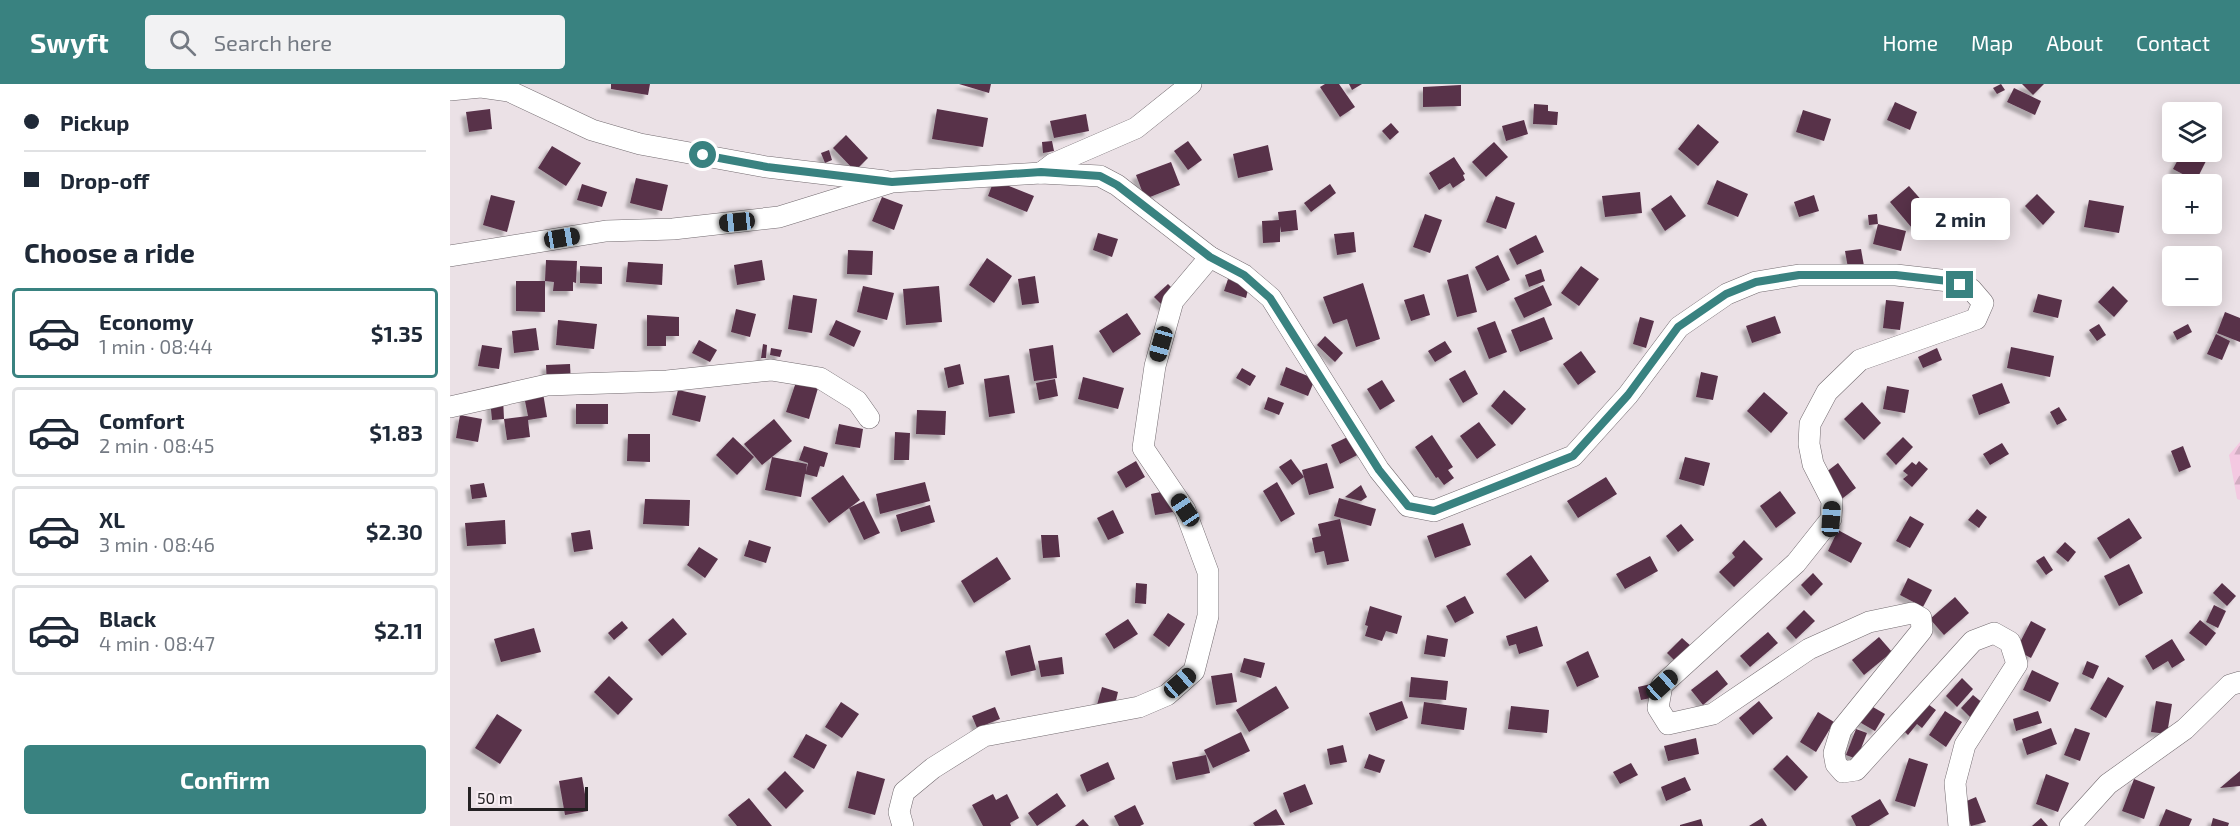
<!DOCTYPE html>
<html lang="en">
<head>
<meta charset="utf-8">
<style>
	body { margin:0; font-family:"Exo 2",sans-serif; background:#f2f2f3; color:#1f2937; height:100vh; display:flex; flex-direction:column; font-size:22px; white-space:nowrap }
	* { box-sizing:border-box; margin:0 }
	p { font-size:20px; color:#747a83 }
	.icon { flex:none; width:33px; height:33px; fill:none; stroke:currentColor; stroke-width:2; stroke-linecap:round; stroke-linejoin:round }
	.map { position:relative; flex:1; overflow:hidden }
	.sheet { display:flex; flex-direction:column; background:#fff; width:450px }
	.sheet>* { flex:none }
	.banner { display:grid; align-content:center; height:132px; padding:0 24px; background:#fff }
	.fabs { position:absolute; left:1712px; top:18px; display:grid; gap:12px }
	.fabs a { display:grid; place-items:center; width:60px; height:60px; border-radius:6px; background:#fff; box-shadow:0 3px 15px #0003; font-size:30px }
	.scale { position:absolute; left:18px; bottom:15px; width:120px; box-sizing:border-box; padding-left:6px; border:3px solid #242123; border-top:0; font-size:16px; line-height:21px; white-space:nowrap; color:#242123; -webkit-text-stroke:4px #f8eef3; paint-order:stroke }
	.end { position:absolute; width:27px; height:27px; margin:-14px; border:8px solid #398280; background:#fff; box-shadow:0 0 0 3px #fff }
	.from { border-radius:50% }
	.bubble { position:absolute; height:42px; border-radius:6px; background:#fff; box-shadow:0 3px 15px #0003; font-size:20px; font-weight:700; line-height:42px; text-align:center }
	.car { position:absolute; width:18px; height:36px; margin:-18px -9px; border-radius:8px; box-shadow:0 0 4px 2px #0007; background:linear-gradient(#222 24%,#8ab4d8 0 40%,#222 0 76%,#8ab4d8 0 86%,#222 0) }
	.banner b { display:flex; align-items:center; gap:21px; height:57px; font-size:22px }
	.banner b+b { border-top:2px solid #e0e1e3 }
	.banner i { width:15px; height:15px; background:#1f2937 }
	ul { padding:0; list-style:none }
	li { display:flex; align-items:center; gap:18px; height:90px; margin:0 12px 9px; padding:0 12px; border:3px solid #e0e1e3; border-radius:6px }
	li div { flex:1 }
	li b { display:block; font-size:22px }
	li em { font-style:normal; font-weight:700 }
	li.on { border-color:#398280 }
	li>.icon { width:54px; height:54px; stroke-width:1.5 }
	h2 { padding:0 24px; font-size:27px; line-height:72px }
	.action { display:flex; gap:12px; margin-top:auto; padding:12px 24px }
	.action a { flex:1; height:69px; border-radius:6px; background:#398280; color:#fff; font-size:24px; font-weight:700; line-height:69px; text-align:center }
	header { display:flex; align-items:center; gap:36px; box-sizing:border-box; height:84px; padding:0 30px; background:#398280; color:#fff }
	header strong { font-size:28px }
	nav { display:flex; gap:33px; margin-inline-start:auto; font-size:21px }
	.search { width:420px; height:54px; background:#f2f2f3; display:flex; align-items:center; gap:15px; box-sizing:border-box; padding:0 21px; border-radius:6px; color:#747a83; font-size:22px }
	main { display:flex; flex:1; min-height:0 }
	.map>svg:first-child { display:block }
	.forest { fill:url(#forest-firs) }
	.building { fill:#583049; filter:url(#shadow) }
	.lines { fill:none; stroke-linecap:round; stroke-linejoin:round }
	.minor-casing { stroke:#736b70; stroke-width:22 }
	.minor { stroke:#fff; stroke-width:21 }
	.route { stroke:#398280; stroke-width:8 }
</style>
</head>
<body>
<header>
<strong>Swyft</strong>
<div class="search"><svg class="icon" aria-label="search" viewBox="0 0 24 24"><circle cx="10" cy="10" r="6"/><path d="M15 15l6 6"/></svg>Search here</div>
<nav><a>Home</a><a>Map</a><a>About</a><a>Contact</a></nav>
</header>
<main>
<section class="sheet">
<div class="banner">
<b><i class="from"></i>Pickup</b>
<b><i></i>Drop-off</b>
</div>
<h2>Choose a ride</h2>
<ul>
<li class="on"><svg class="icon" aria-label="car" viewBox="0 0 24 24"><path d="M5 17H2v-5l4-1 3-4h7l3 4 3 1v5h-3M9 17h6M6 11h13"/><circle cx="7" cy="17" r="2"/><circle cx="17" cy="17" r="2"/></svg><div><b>Economy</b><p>1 min · 08:44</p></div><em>$1.35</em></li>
<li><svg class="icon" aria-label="car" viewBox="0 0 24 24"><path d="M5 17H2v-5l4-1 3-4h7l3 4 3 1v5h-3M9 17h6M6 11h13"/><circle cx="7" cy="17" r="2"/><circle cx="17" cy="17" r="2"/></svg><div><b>Comfort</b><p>2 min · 08:45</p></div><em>$1.83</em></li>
<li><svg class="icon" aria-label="car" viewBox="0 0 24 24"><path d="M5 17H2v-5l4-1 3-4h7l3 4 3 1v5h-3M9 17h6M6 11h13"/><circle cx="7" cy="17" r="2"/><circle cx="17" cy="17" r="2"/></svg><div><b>XL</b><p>3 min · 08:46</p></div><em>$2.30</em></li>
<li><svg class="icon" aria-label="car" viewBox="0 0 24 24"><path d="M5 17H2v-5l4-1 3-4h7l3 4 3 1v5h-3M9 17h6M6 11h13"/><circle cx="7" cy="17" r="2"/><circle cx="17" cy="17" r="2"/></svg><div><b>Black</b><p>4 min · 08:47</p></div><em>$2.11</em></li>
</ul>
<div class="action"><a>Confirm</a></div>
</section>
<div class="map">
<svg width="1790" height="742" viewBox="0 0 1790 742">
	<defs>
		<pattern id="forest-firs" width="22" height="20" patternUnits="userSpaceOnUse" patternTransform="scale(1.5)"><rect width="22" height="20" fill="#f4c8e1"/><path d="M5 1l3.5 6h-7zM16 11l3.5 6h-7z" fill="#d1acc1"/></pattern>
		<filter id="shadow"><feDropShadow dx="-4.5" dy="4.5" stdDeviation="1.5" flood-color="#0004"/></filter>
	</defs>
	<rect width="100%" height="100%" fill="#ebe1e6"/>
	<!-- forest -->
	<polygon class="forest" points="1790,358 1790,416 1787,415 1779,371"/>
	<!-- building -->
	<g class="building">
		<polygon points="161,0 200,0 198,11 161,5"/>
		<polygon points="509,0 541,0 539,9"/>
		<polygon points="875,0 889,0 905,23 890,33 870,3"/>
		<polygon points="899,0 912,0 902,6"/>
		<polygon points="1551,0 1555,6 1547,10 1543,4"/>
		<polygon points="1572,0 1594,0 1583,11"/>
		<polygon points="1011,1 1011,22 973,23 973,3"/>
		<polygon points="1564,4 1591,17 1585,31 1557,18"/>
		<polygon points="1445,18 1467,28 1460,46 1437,36"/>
		<polygon points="1084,20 1098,21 1098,27 1108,28 1107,41 1083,40"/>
		<polygon points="40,25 42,45 19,48 16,28"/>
		<polygon points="487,25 538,34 533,63 482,55"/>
		<polygon points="1353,26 1381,35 1374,57 1346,48"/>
		<polygon points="636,30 639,47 604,54 600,37"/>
		<polygon points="1074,36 1078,50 1056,57 1052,42"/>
		<polygon points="941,39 949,48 940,56 932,47"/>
		<polygon points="1248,40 1269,58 1248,82 1228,65"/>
		<polygon points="396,51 418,74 405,87 383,64"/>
		<polygon points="602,57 604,67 593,69 592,58"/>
		<polygon points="738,57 752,76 738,86 724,67"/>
		<polygon points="1044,58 1058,73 1036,93 1022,78"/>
		<polygon points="818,61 823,86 788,94 783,70"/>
		<polygon points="102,62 131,79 116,102 88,84"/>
		<polygon points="379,66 382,76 375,79 371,69"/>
		<polygon points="1732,68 1748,68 1758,73 1746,97 1723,85"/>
		<polygon points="1004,73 1015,90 1013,91 1015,96 1003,104 1000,99 989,106 979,89"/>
		<polygon points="721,78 730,101 695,115 686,91"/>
		<polygon points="186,94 218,101 212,127 180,119"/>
		<polygon points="544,96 584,112 577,128 538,112"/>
		<polygon points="1267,96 1298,110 1288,133 1257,120"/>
		<polygon points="132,100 157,108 152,123 127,116"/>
		<polygon points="880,100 886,109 861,128 854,119"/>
		<polygon points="1459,102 1481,127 1462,144 1440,118"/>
		<polygon points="1190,108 1192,129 1155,133 1152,112"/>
		<polygon points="1587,110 1605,128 1593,141 1575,122"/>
		<polygon points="41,111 65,117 57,148 33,141"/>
		<polygon points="1221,111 1236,132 1215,147 1201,125"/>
		<polygon points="1364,111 1369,127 1349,133 1344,118"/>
		<polygon points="1046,112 1065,119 1056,145 1036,138"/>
		<polygon points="432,113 453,121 444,146 422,137"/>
		<polygon points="1639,116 1674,122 1669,149 1634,143"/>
		<polygon points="846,126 848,146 831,148 830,142 830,158 813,159 812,137 829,136 828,128"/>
		<polygon points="975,130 992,136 980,169 963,163"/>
		<polygon points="1427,130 1428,140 1419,141 1418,131"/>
		<polygon points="1428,140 1456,147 1451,167 1423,160"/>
		<polygon points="904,148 906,168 887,171 884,150"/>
		<polygon points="648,149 668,155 662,173 643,166"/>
		<polygon points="1086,151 1094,168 1067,181 1059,165"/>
		<polygon points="1411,165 1414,182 1398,184 1395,167"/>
		<polygon points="398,166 423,167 422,191 397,190"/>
		<polygon points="1048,171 1060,196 1037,207 1025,183"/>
		<polygon points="537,174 562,192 544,219 519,201"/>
		<polygon points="96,176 127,177 126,199 123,198 123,207 103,207 104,198 95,197"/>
		<polygon points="312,176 315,196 287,201 284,181"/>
		<polygon points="178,178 213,180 212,201 176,198"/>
		<polygon points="130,182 152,183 152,200 130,199"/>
		<polygon points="1131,182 1149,195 1129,222 1111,209"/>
		<polygon points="1091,185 1095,197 1079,203 1075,191"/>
		<polygon points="1018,190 1027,228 1007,233 997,196"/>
		<polygon points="585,192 589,219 572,221 568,195"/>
		<polygon points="778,195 799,202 796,214 774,207"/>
		<polygon points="66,197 95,197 95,228 66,227"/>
		<polygon points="913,199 930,255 906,263 897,235 883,240 873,213"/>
		<polygon points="718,200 729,211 716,225 704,213"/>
		<polygon points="1093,201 1102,221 1074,234 1064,214"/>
		<polygon points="413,202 444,209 437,236 407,228"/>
		<polygon points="489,202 492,238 456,241 453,205"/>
		<polygon points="1663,202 1678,217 1664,233 1648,218"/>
		<polygon points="974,210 980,231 961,237 954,216"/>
		<polygon points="1588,210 1612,216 1608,234 1583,228"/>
		<polygon points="343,211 367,215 362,249 338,245"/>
		<polygon points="1436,216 1454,218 1450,246 1433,244"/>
		<polygon points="286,225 306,230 300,253 281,248"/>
		<polygon points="1775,228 1790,234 1790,258 1767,249"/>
		<polygon points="677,229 691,250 663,269 649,247"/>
		<polygon points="197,231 229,233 229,252 216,252 216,262 197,262"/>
		<polygon points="1325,232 1331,249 1302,259 1296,242"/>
		<polygon points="1094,233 1103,255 1070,268 1061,246"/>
		<polygon points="1190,233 1204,237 1196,264 1183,260"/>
		<polygon points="108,236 147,240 144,265 106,261"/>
		<polygon points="386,236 411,247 404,263 379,251"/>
		<polygon points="1045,237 1057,268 1039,275 1027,244"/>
		<polygon points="1649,240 1656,251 1647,257 1639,246"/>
		<polygon points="1738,240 1742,248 1727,256 1723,248"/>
		<polygon points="86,244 89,266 64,269 62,247"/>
		<polygon points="1766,250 1780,257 1772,276 1757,270"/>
		<polygon points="875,252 893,269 885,278 867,261"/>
		<polygon points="249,256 267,266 260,278 242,269"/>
		<polygon points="995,257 1002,268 985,278 978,267"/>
		<polygon points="313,260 317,261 316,274 311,274"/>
		<polygon points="32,261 52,264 49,285 28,282"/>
		<polygon points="603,261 607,294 584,297 579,265"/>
		<polygon points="1561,263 1604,272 1600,293 1557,284"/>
		<polygon points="321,264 332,266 330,273 320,271"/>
		<polygon points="1487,264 1492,276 1473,284 1468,273"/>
		<polygon points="1131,267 1146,288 1128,301 1113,280"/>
		<polygon points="120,280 121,300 97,301 96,281"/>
		<polygon points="510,280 514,300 498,304 494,284"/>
		<polygon points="836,283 865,295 858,312 830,301"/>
		<polygon points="792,284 806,292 800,302 786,294"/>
		<polygon points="1015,286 1028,310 1013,319 999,295"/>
		<polygon points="1251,288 1268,292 1263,316 1246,313"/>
		<polygon points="559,291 565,329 539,333 534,295"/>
		<polygon points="633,293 674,304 668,325 628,315"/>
		<polygon points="605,295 608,312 589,316 586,299"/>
		<polygon points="932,296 945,317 930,326 917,305"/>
		<polygon points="346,298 368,304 359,335 336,328"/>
		<polygon points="1552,299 1560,319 1529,331 1522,311"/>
		<polygon points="1437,302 1459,306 1455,329 1433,325"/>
		<polygon points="228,306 256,312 250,338 222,331"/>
		<polygon points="1054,306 1076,325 1062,341 1041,322"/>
		<polygon points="1314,308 1338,329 1321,349 1297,327"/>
		<polygon points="93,309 97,333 78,336 80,353 57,356 54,335 42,336 40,315 53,314 54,335 78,332 74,312"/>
		<polygon points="818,313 834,319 829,331 814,325"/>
		<polygon points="1412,318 1431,339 1414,356 1394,335"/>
		<rect x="126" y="320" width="32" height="20"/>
		<polygon points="1609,323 1617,336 1607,341 1600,328"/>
		<polygon points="467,326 496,327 495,351 466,350"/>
		<polygon points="10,331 32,335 28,358 6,354"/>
		<polygon points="324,335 342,357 312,381 294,360"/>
		<polygon points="1029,338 1046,361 1027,375 1010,352"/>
		<polygon points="389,340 413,345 410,364 385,360"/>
		<polygon points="445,348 460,349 459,376 444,376"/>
		<polygon points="906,349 915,367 890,380 881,361"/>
		<polygon points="178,350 200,350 200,378 177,377"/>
		<polygon points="982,351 1003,383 998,386 1004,394 994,401 988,393 986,394 965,363"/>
		<polygon points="283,353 304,373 287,391 266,371"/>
		<polygon points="1453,353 1463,363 1446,381 1436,370"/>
		<polygon points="1552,359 1559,370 1540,381 1533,370"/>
		<polygon points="354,362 378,369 374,383 370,382 367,393 355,390 351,413 315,406 322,373 357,380 356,388 358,379 349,376"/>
		<polygon points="1733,362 1741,383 1729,388 1721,367"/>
		<polygon points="1235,373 1260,379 1254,402 1229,395"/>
		<polygon points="841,375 854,393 842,401 829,383"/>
		<polygon points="686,377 695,393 676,404 667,388"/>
		<polygon points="1469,377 1478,385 1462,403 1453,395 1458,391 1453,387 1462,378 1466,381"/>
		<polygon points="877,379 884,404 859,411 852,386"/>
		<polygon points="1388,379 1406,404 1389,417 1371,392"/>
		<polygon points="393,391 410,416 379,439 361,414"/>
		<polygon points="1156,393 1167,410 1128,434 1117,417"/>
		<polygon points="475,398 480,417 430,430 426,410"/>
		<polygon points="827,398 845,430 831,438 813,407"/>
		<polygon points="34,399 37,413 22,415 20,401"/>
		<polygon points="911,401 917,413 911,417 895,413"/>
		<polygon points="725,405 729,427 705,431 701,410"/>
		<polygon points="1330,407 1346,429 1326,444 1310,422"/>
		<polygon points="889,414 926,425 921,442 884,432"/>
		<polygon points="195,415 240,416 239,442 193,440"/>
		<polygon points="414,417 430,449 414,456 399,424"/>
		<polygon points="480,421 485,438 451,448 446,431"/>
		<polygon points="1527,425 1537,433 1529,444 1518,436"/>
		<polygon points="663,426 674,449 658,456 647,434"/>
		<polygon points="1460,432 1474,440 1460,464 1446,457"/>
		<polygon points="1679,434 1692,454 1660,475 1647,454"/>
		<polygon points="890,435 899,477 877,481 874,467 865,469 862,454 871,452 868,440"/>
		<polygon points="55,436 56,460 17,462 15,439"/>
		<polygon points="1013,439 1021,461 985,474 977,452"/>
		<polygon points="1231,440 1244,456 1228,468 1216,452"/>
		<polygon points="140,446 143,465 124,468 121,449"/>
		<polygon points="1388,446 1412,459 1401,479 1378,467"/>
		<polygon points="591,451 608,451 610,473 593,474"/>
		<polygon points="299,456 321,463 316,479 294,472"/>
		<polygon points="1294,456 1313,475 1284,503 1269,488 1285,473 1282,469"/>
		<polygon points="1615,458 1626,468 1618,478 1606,468"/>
		<polygon points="249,463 268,475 255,494 237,481"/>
		<polygon points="1081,471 1099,497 1075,515 1056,490"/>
		<polygon points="1200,472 1208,487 1175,505 1166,490"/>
		<polygon points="1594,472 1603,486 1596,491 1586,477"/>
		<polygon points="547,473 561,495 524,519 511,497"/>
		<polygon points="1679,480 1693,509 1669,522 1654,492"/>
		<polygon points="1363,489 1373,500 1361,512 1351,501"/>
		<polygon points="1458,494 1482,506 1473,523 1450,511"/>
		<polygon points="686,499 697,500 696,520 685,519"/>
		<polygon points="1772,499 1786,512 1777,522 1763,509"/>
		<polygon points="1015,512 1024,529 1005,539 996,522"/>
		<polygon points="1505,513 1519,529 1494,551 1480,535"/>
		<polygon points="1764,521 1776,527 1768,544 1756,538"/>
		<polygon points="920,522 952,532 947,550 936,547 932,557 915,552 918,542 915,541"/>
		<polygon points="1354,526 1365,537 1346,555 1336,544"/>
		<polygon points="718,529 735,540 719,563 703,551"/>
		<polygon points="223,534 237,550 212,572 198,556"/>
		<polygon points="678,535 688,550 664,565 655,550"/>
		<polygon points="1750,536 1766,549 1756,562 1739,549"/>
		<polygon points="172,537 178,544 164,556 158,549"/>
		<polygon points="1581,537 1596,545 1581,574 1566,566"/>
		<polygon points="1087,542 1093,562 1069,570 1066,560 1059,562 1056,552"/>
		<polygon points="84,544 91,568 51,578 44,555"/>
		<polygon points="1318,548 1328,559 1300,583 1290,572"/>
		<polygon points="977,551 998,555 995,573 974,570"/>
		<polygon points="1429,553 1442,568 1414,591 1402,576"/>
		<polygon points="1232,554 1242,563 1226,578 1217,569"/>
		<polygon points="1722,555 1735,576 1722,584 1718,577 1703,586 1695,572"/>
		<polygon points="580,561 586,586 561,592 555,567"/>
		<polygon points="1138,567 1149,593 1127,603 1116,578"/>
		<polygon points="612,573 614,590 591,593 588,577"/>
		<polygon points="794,574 815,579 811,594 790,588"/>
		<polygon points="1637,577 1649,582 1643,595 1632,590"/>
		<polygon points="1267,586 1278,600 1253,621 1241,606"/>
		<polygon points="1582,586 1609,599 1600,618 1573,606"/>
		<polygon points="782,589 787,618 766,621 761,592"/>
		<polygon points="159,592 183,615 168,631 144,608"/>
		<polygon points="961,593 998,597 996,616 959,613"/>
		<polygon points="1658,593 1674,602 1656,634 1640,625"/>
		<polygon points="1512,594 1523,605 1507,623 1496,612"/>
		<polygon points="1201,600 1205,613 1191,616 1188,603"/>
		<polygon points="826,602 839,624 799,648 786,626"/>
		<polygon points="652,603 668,608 664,625 647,621"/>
		<polygon points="1523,611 1534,620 1521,634 1511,624"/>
		<polygon points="952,617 958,634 926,647 919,629"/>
		<polygon points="1309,617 1323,634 1303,651 1289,634"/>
		<polygon points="1474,617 1486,626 1472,644 1467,640 1458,651 1453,646"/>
		<polygon points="1706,617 1722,620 1717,650 1701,648"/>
		<polygon points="391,618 409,630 392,654 375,643"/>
		<polygon points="974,618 1017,624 1014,646 971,640"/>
		<polygon points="1416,619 1435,630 1425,647 1406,636"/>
		<polygon points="1061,622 1099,626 1097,649 1058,645"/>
		<polygon points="545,623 550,635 527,644 522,632"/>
		<polygon points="1495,627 1512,638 1496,663 1479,651"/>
		<polygon points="1588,627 1592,639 1566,647 1563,635"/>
		<polygon points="1368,628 1384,638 1366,668 1350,658"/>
		<polygon points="47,630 72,646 50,680 25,664"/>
		<polygon points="1601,644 1607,660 1577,671 1572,655"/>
		<polygon points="1625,644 1640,649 1630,677 1614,671"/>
		<polygon points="1406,645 1417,649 1407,675 1396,671"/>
		<polygon points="791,648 800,667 763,684 754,666"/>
		<polygon points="356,650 377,661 364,685 343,673"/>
		<polygon points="1246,654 1249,670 1218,677 1214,662"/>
		<polygon points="893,661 897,678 880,681 877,665"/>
		<polygon points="919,670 935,676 930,689 914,684"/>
		<polygon points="756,671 760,689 726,696 722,678"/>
		<polygon points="1337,671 1358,693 1345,707 1323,685"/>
		<polygon points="1459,674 1478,680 1465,723 1445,717"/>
		<polygon points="658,678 665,695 637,708 630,691"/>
		<polygon points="1181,679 1188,691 1170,700 1163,688"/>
		<polygon points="335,687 354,707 336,725 317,705"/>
		<polygon points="407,687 435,695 425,731 398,724"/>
		<polygon points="1790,687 1790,702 1770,704"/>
		<polygon points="1596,690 1619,699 1608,728 1586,720"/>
		<polygon points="132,693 138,727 115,731 109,697"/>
		<polygon points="1235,693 1241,706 1216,717 1211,703"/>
		<polygon points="1684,695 1705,703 1694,735 1672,727"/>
		<polygon points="855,700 863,720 840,729 833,709"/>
		<polygon points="607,709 616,722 587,742 578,729"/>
		<polygon points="543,710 546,716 557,710 569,734 560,739 561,742 533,742 522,721"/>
		<polygon points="1526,713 1536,738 1521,742 1512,719"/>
		<polygon points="299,714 322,742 287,742 278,731"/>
		<polygon points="1430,715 1439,730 1419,742 1406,742 1401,732"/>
		<polygon points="685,721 694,740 690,742 669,742 664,732"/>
		<polygon points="826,725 835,741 805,742 803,739"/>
		<polygon points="1716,725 1742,735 1739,742 1709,742"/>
		<polygon points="1312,734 1317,742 1299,742"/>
		<polygon points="1591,734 1598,742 1582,742"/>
		<polygon points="1763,734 1779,739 1778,742 1761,742"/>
		<polygon points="633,735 639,742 625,742"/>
		<polygon points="1251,735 1253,742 1230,742 1230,741"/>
	</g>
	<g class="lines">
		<!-- minor casing -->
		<g class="minor-casing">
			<g id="minor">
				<polyline points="0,6 31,3 59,7 142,46 190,60 317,83 435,97"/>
				<polyline points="591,89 603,80 686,44 741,0"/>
				<polyline points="0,172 156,147 223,145 329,133 442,98 591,89 650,92 667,101 760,173 794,191 821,214 929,386 958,422 984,427 1123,372 1178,311 1229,243 1277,210 1306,198 1349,191 1446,191 1499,197 1521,205 1533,219 1526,235 1410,276 1377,308 1360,340 1359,360 1363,380 1382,417 1381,435 1346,479 1212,601 1208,624 1218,640 1263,630 1359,565 1419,538 1462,529 1471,534 1472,546 1391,646 1384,669 1386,680 1393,688 1406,686 1523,557 1544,549 1560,558 1567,580 1515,661 1505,699 1509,742"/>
				<polyline points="0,323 97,301 217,297 321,286 370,294 407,317 419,334"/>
				<polyline points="453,742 449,728 454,708 483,684 534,652 689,623 717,611 744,587 758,532 758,488 735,426 693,364 705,282 723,217 760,173"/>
				<polyline points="1620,742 1658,700 1735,645 1780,601 1790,598"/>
			</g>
		</g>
		<!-- minor -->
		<use href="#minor" class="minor"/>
	</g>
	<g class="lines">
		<!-- route -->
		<polyline class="route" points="253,71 317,83 442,98 591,88 650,92 667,101 760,173 794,191 820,214 929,386 958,422 984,427 1123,372 1178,311 1228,243 1276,210 1306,198 1349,191 1446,191 1498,197 1510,201"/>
	</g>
</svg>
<div class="fabs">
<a><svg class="icon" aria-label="layers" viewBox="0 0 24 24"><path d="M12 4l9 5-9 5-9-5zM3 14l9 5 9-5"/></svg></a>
<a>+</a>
<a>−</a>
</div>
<div class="scale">50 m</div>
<i class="end from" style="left:253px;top:71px"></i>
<i class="end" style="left:1510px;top:201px"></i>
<div class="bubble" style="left:1461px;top:114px;width:99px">2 min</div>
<i class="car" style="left:287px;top:138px;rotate:264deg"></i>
<i class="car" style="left:112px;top:154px;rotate:81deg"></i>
<i class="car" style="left:711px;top:260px;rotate:196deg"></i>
<i class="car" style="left:735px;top:426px;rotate:326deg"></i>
<i class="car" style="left:1381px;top:435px;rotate:4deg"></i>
<i class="car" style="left:730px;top:599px;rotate:49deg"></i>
<i class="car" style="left:1212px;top:601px;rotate:48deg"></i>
</div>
</main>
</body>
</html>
